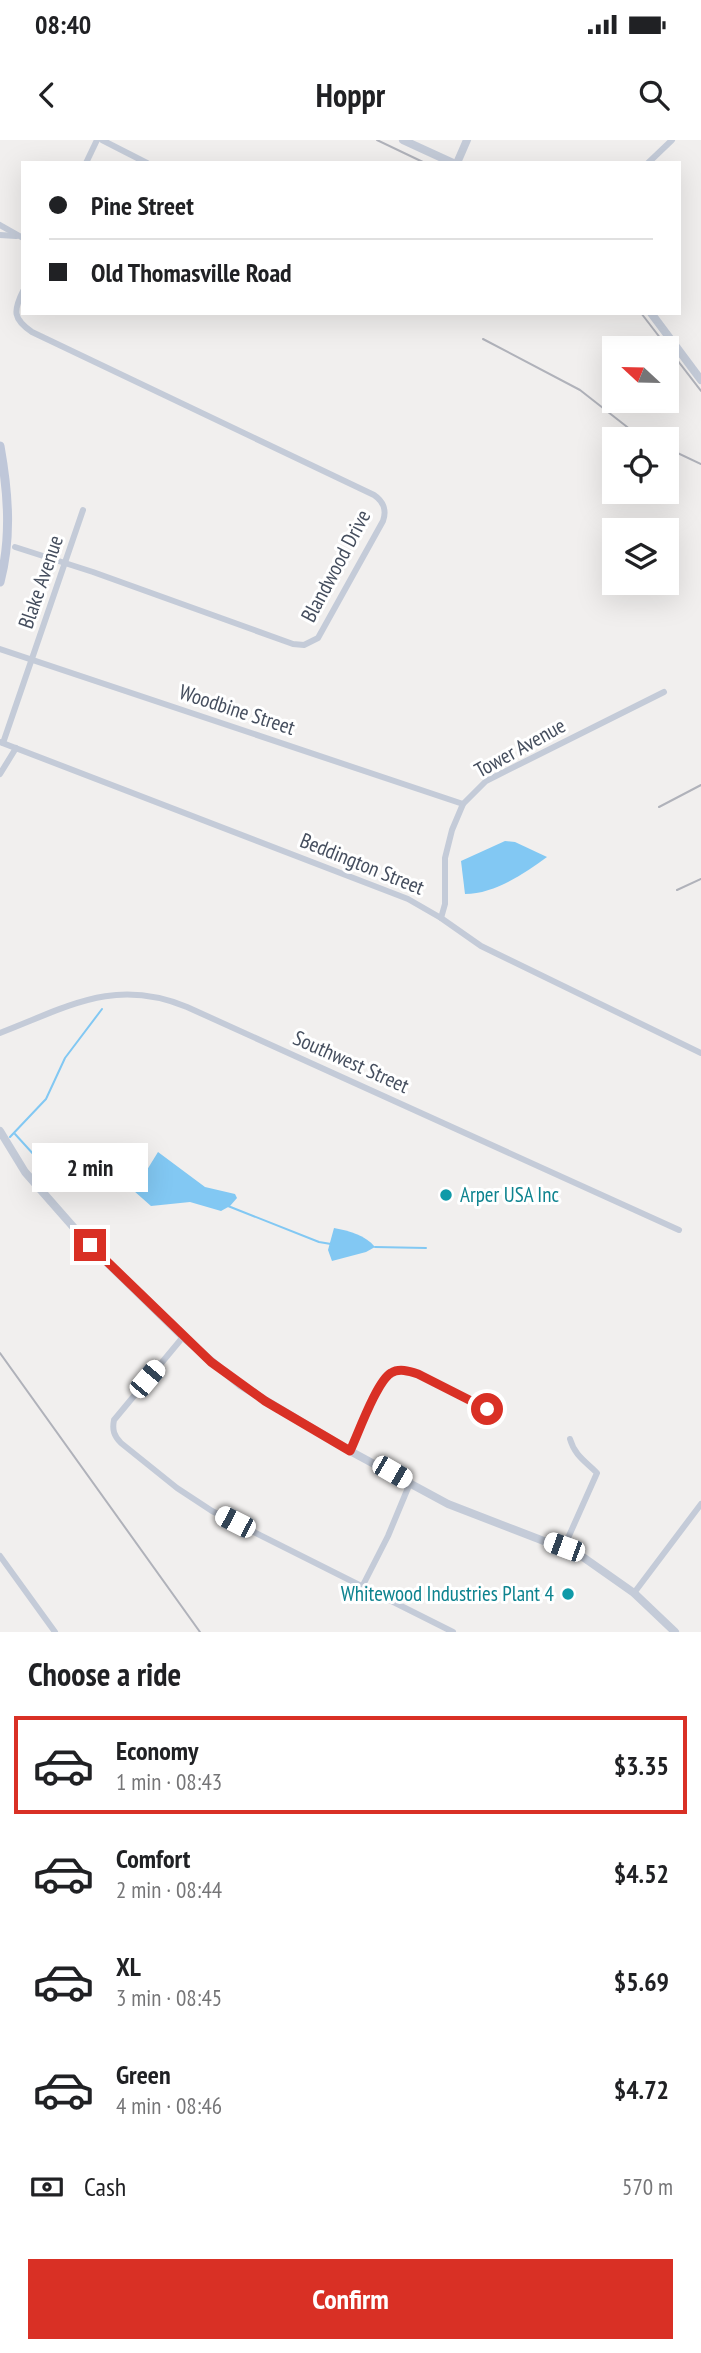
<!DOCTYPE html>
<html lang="en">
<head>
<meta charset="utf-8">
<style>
	body { margin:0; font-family:"PT Sans Narrow",sans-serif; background:#f6f6f6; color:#202124; height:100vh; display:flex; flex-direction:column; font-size:26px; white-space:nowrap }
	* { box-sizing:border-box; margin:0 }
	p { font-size:23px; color:#757577 }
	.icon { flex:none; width:38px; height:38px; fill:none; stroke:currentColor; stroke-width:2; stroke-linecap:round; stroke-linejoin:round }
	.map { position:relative; height:1492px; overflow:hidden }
	.panel { display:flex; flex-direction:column; background:#fff; flex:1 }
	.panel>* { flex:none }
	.top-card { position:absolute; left:21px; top:21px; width:660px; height:154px; border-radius:0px; box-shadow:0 7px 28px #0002; display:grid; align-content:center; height:154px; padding:0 28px; background:#fff }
	.needle { width:46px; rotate:292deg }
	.tools { position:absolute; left:602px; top:196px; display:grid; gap:14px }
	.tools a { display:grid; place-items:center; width:77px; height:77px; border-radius:0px; background:#fff; box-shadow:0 7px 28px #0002; font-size:35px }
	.end { position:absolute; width:32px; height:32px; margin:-16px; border:9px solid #d93025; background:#fff; box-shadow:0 0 0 4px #fff }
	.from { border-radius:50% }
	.bubble { position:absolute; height:49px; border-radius:0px; background:#fff; box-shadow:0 7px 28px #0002; font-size:23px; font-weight:700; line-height:49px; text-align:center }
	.car { position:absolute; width:21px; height:42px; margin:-21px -10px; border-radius:9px; box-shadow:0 0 5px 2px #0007; background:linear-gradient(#fff 24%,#345 0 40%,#fff 0 76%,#345 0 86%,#fff 0) }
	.top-card b { display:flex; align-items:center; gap:24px; height:66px; font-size:26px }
	.top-card b+b { border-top:2px solid #e0e0e0 }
	.top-card i { width:18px; height:18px; background:#202124 }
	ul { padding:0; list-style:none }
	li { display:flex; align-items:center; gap:21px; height:98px; margin:0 14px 10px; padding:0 14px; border:4px solid transparent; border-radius:0px }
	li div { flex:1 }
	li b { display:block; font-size:26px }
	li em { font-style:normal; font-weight:700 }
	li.active { border-color:#d93025 }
	li>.icon { width:63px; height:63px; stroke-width:1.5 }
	h2 { padding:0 28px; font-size:32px; line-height:84px }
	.pay { display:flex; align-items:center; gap:18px; height:77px; padding:0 28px; font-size:26px }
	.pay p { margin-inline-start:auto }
	.cta { display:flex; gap:14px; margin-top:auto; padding:14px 28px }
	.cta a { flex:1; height:80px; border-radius:0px; background:#d93025; color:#fff; font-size:28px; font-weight:700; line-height:80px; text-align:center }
	.status { display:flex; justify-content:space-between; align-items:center; height:49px; padding:0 35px; background:#fff; direction:ltr }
	.status svg { height:19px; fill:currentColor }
	header { display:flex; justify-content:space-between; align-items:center; height:91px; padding:0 28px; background:#fff; font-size:32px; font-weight:700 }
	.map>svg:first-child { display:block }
	.water { fill:#82c8f3 }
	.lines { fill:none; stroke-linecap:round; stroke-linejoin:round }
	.stream { stroke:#82c8f3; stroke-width:2 }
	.minor { stroke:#c4cbd8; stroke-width:6 }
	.tertiary { stroke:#c4cbd8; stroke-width:8 }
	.secondary { stroke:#bfc7d9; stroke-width:9 }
	.rail { stroke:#b0b2ba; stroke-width:2 }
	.route { stroke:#d93025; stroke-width:9 }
	.culture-dot { fill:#0f9aa8; stroke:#fff; stroke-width:2.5 }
	.labels { text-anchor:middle; stroke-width:6; stroke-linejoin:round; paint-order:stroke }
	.street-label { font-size:21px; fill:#454e5e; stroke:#fff }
	.culture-label { font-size:21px; fill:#0d838f; stroke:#fff; text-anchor:start }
</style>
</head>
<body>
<div class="status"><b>08:40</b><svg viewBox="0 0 49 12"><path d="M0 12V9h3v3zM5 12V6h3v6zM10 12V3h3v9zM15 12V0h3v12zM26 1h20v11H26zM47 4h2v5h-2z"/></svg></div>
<header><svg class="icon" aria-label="back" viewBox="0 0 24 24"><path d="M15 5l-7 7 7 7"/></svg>Hoppr<svg class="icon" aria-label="search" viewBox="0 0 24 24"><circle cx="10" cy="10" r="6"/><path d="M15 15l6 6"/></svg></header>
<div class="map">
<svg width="701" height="1492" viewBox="0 0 701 1492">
	<rect width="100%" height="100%" fill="#f1efee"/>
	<!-- water -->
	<g class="water">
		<path d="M505 701 515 702 547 717C524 734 494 754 465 754L461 721Z"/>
		<polygon points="158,1012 205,1047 235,1054 237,1058 230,1066 221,1071 190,1062 151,1066 134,1051"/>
		<path d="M334 1088C350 1091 365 1095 375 1107L366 1112 332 1121 328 1110Z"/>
	</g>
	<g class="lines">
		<!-- stream -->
		<g class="stream">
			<polyline points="15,994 35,1016"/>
			<polyline points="10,997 46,959 65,918 102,869"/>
			<polyline points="128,1041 143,1040"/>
			<polyline points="228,1066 319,1102 331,1104"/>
			<polyline points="375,1107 426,1108"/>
		</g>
		<!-- minor -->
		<g class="minor">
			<polyline points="102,0 147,23"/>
			<polyline points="86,23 97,0"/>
			<polyline points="648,23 672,0"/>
			<polyline points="0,85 23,98"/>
			<polyline points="0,95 16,96"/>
			<path d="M15 407 93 432 293 504 304 505 318 498 383 381C387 370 383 361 374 355L32 192C13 179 13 171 23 151"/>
			<polyline points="0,509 463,664"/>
			<polyline points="0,602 408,759 441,778 481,806 701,913"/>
			<polyline points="3,603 83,370"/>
			<polyline points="0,634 16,608"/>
			<polyline points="441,778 445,764 445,718 452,690 463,664 486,641 664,552"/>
			<path d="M0 893C68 867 114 837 187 867L679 1090"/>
			<path d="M183 1197 114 1280C112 1290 114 1296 121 1303L177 1348 212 1371 453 1492"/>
			<path d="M350 1311C358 1294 377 1241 391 1233 399 1228 410 1231 418 1234L487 1269"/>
			<path d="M564 1407 597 1333C585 1321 575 1316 570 1299"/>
			<polyline points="0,1416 55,1492"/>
			<polyline points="362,1447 388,1396 410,1343"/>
			<polyline points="634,1453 701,1364"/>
		</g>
		<!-- tertiary -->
		<g class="tertiary">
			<polyline points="403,0 453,23"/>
			<polyline points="457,23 467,0"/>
			<polyline points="651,173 701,240"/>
			<polyline points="0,991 25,1032 90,1106 183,1197 240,1245 350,1311 448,1364 580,1415 634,1453 675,1492"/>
		</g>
		<!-- secondary -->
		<path class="secondary" d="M0 306C8 351 12 397 0 442"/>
		<!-- rail -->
		<g class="rail">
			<polyline points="377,0 425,23"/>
			<polyline points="641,173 701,251"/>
			<polyline points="483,199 580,250 631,290 649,299"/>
			<polyline points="667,308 701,324"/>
			<polyline points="659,667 701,645"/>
			<polyline points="677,750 701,739"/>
			<polyline points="0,1213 200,1492"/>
		</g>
	</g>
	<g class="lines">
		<!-- route -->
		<path class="route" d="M90 1105 211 1222 265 1261 350 1311C358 1294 377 1241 391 1233 399 1228 409 1231 418 1234L487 1269"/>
	</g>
	<!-- markers -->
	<g class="culture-dot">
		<circle cx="446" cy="1055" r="7"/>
		<circle cx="568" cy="1454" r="7"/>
	</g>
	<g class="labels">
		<!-- street labels -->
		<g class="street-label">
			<text transform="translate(336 426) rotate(-62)" y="7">Blandwood Drive</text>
			<text transform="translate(41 442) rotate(-71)" y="7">Blake Avenue</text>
			<text transform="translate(237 570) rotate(18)" y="7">Woodbine Street</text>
			<text transform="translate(520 608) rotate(-29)" y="7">Tower Avenue</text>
			<text transform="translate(362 724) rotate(22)" y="7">Beddington Street</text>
			<text transform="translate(351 922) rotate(24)" y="7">Southwest Street</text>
		</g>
		<!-- culture labels -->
		<g class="culture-label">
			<text x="460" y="1062">Arper USA Inc</text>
			<text x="554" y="1461" text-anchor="end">Whitewood Industries Plant 4</text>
		</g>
	</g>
</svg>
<div class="tools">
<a><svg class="needle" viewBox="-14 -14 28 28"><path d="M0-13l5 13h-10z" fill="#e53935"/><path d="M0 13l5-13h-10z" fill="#757577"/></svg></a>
<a><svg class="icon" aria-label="locate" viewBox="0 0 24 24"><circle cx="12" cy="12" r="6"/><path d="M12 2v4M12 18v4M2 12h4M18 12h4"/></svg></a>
<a><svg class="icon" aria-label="layers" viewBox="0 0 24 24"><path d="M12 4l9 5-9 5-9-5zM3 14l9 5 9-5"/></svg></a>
</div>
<i class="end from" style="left:487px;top:1269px"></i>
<i class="end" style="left:90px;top:1105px"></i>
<div class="bubble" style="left:32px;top:1003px;width:116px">2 min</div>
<i class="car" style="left:147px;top:1239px;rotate:40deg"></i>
<i class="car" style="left:392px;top:1332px;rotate:120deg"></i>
<i class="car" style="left:235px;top:1382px;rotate:297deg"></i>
<i class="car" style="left:564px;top:1407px;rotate:290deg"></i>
<div class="top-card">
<b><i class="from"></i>Pine Street</b>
<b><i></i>Old Thomasville Road</b>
</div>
</div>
<section class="panel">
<h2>Choose a ride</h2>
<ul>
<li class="active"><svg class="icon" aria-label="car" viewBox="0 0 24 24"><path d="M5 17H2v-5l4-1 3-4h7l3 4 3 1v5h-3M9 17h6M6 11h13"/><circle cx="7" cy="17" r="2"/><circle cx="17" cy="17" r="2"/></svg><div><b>Economy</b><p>1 min · 08:43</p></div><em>$3.35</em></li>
<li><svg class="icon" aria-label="car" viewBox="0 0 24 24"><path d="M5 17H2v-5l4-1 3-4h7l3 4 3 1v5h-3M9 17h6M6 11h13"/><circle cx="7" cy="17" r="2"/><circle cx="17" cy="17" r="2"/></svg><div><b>Comfort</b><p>2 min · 08:44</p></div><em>$4.52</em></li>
<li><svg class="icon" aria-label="car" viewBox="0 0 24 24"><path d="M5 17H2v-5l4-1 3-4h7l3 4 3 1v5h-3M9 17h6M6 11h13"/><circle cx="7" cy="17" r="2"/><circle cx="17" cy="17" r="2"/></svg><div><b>XL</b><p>3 min · 08:45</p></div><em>$5.69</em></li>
<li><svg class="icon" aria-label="car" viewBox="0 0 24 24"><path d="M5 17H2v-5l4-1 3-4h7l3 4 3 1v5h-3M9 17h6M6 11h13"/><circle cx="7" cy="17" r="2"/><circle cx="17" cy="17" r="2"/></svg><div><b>Green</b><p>4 min · 08:46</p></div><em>$4.72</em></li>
</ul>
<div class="pay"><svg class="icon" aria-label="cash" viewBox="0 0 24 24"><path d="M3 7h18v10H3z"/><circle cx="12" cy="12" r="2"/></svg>Cash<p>570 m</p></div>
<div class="cta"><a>Confirm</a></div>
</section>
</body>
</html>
